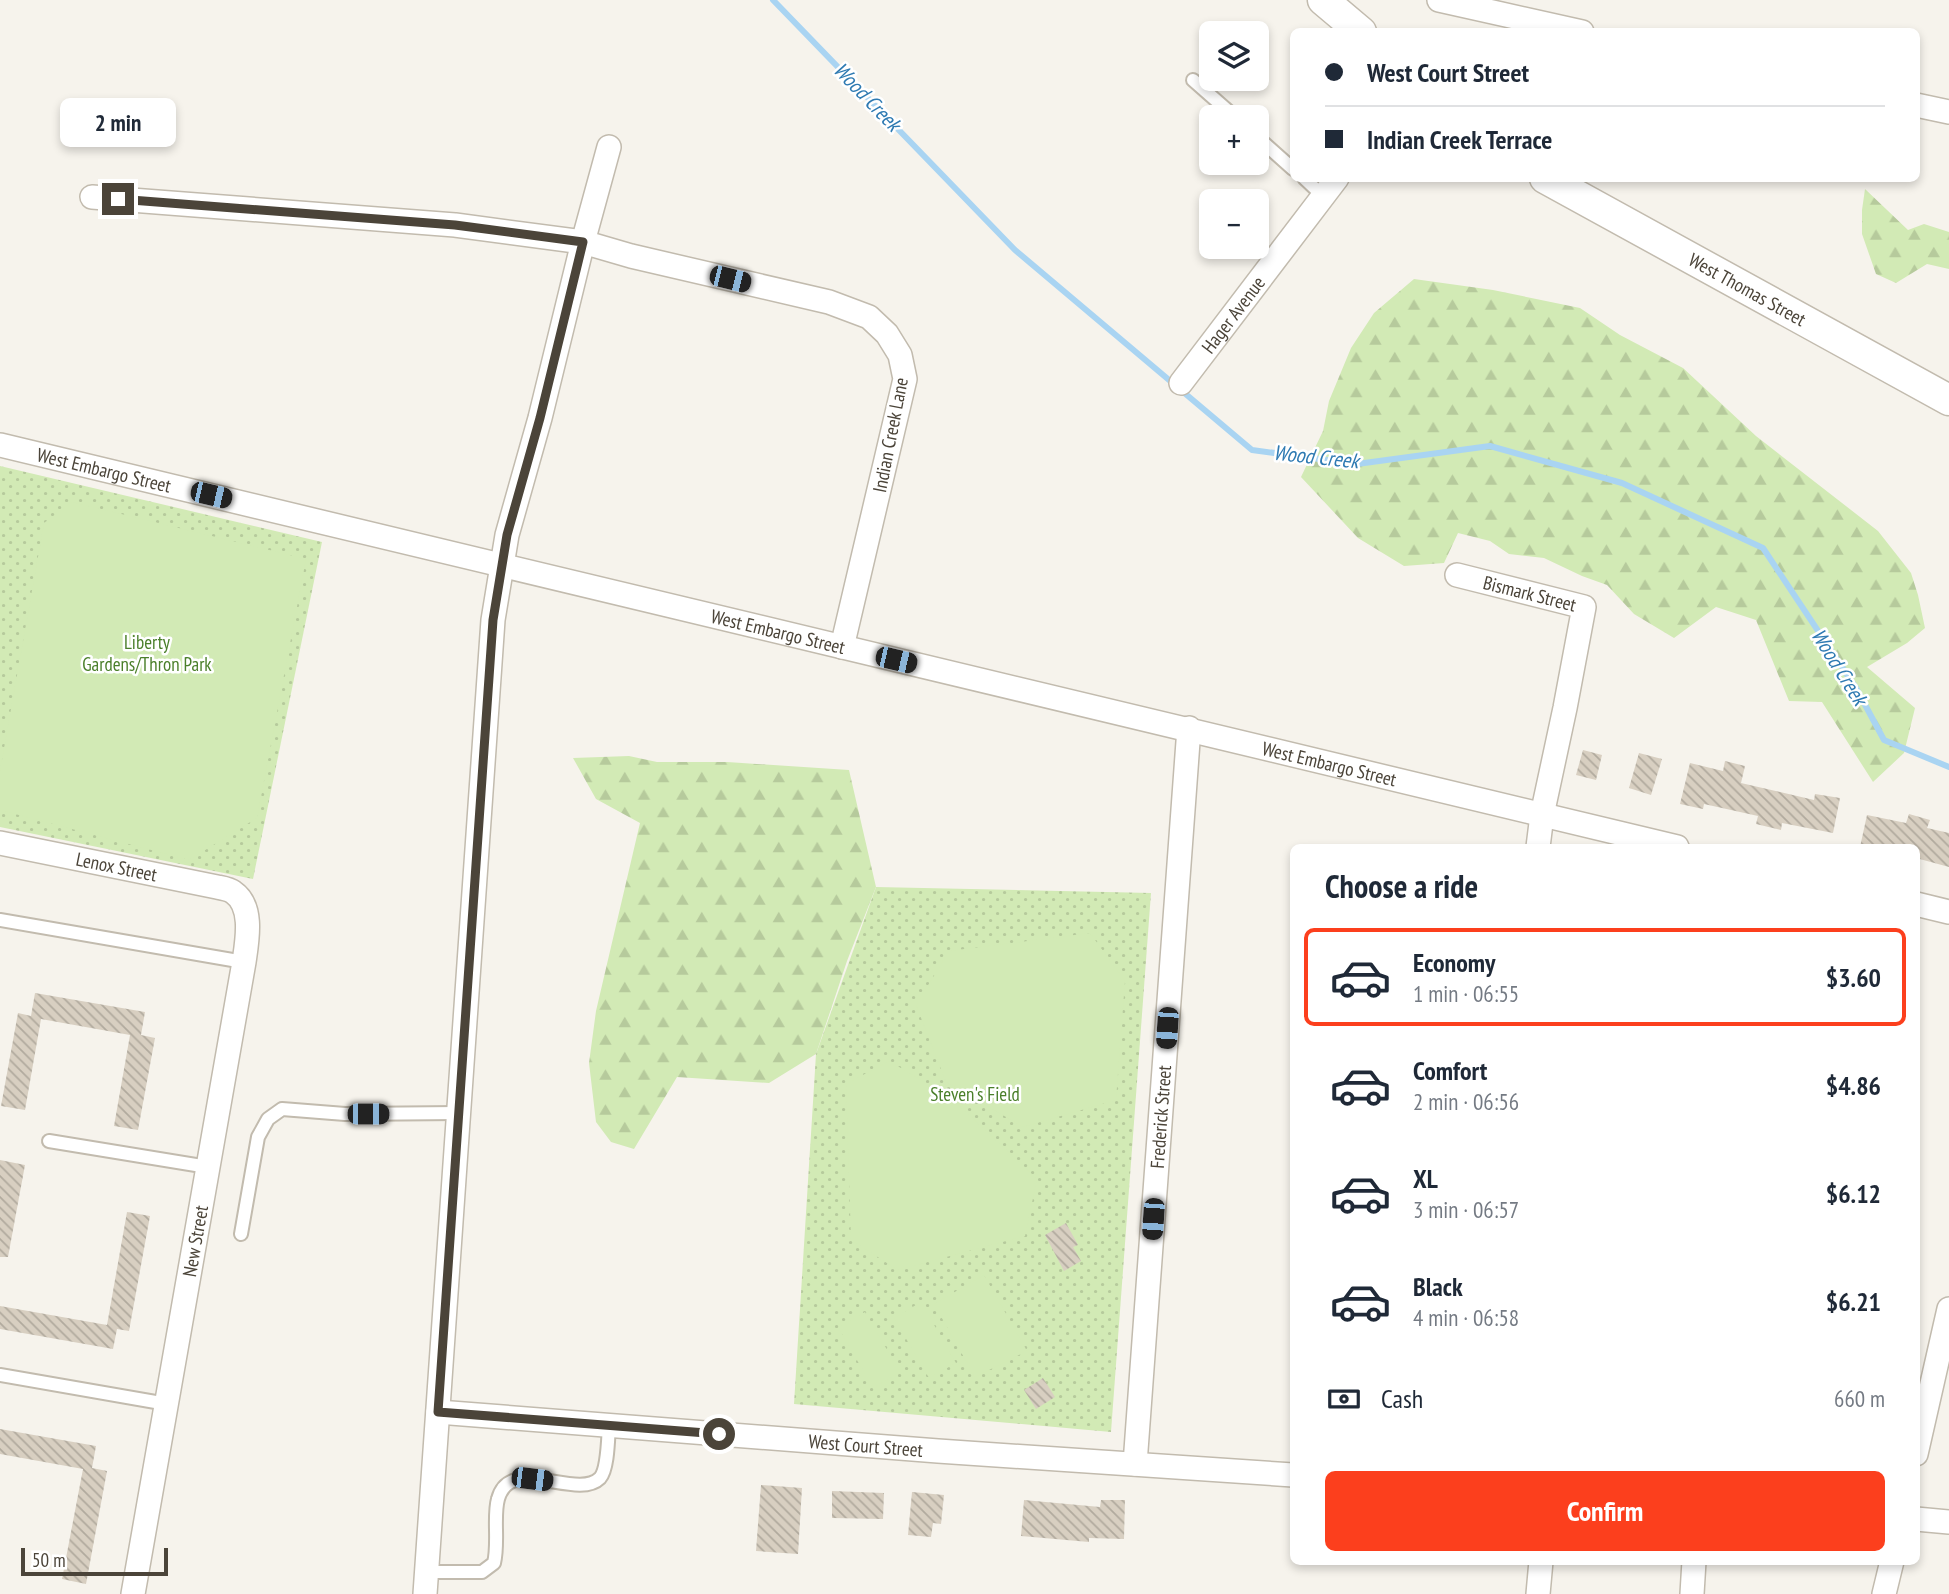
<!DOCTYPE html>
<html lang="en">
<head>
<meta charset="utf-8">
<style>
	body { margin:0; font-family:"PT Sans Narrow",sans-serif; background:#f2f2f3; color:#1f2937; height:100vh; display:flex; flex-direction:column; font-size:26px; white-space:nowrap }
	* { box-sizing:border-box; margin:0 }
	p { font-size:23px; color:#747a83 }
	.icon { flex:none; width:38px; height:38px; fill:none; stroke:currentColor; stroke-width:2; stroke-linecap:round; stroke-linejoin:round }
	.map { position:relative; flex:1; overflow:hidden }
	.details { position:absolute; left:1290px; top:844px; width:630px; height:721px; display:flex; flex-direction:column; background:#fff; border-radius:10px; box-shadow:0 4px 10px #0003 }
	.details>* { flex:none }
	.guide { position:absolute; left:1290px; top:28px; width:630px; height:154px; border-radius:10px; box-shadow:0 4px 10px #0003; display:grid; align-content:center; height:154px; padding:0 35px; background:#fff }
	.controls { position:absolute; left:1199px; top:21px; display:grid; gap:14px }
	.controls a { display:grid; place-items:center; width:70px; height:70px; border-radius:10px; background:#fff; box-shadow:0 4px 10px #0003; font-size:35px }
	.scale { position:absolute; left:21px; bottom:18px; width:147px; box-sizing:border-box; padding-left:7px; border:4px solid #4b4439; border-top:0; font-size:19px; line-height:24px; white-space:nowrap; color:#4b4439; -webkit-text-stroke:5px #fff; paint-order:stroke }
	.end { position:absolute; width:32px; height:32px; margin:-16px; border:9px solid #4b4439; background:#fff; box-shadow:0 0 0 4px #fff }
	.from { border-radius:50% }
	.bubble { position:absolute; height:49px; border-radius:10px; background:#fff; box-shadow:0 4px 10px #0003; font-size:23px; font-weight:600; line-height:49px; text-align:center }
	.car { position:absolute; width:21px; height:42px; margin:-21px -10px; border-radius:9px; box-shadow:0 0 5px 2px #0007; background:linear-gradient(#222 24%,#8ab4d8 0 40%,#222 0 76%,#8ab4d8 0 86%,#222 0) }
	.guide b { display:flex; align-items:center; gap:24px; height:66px; font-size:26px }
	.guide b+b { border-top:2px solid #e0e1e3 }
	.guide i { width:18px; height:18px; background:#1f2937 }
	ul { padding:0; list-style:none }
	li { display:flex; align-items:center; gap:21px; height:98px; margin:0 14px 10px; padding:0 21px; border:4px solid transparent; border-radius:10px }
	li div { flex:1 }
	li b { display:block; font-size:26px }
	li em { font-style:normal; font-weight:600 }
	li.on { border-color:#fc3f1d }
	li>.icon { width:63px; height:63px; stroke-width:1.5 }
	h2 { padding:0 35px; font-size:32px; line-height:84px }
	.pay { display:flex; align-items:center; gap:18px; height:77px; padding:0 35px; font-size:26px }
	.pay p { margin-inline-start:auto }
	.button { display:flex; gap:14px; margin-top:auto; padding:14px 35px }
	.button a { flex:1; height:80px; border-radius:10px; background:#fc3f1d; color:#fff; font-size:28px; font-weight:600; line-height:80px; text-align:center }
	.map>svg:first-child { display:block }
	.grass { fill:url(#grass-dots) }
	.forest { fill:url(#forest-firs) }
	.garden { fill:#d2eab5 }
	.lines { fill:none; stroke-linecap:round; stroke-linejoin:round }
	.stream { stroke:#a9d4f2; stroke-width:6 }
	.building { fill:url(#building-back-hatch) }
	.service-casing { stroke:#c2bbae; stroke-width:16 }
	.minor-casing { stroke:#c2bbae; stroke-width:26 }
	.tertiary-casing { stroke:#c2bbae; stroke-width:33 }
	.service { stroke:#fff; stroke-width:12 }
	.minor { stroke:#fff; stroke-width:23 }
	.tertiary { stroke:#fff; stroke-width:30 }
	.route { stroke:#4b4439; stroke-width:9 }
	.labels { text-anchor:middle; stroke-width:5; stroke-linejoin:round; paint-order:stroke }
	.street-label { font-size:19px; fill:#4b4439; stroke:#fff }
	.park-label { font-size:19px; fill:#4a7f2a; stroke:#fff }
	.water-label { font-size:21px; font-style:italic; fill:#2e7ab2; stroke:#fff }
</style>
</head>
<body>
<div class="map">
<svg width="1949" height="1594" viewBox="0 0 1949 1594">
	<defs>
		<pattern id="grass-dots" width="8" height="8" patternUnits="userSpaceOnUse" patternTransform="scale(1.75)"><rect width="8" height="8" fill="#d2eab5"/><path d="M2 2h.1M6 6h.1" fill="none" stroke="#b6ca9c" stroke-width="1.8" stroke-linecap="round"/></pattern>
		<pattern id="forest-firs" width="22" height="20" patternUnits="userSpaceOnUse" patternTransform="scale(1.75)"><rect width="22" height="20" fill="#d2eab5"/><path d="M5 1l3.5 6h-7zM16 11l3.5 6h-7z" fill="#b6ca9c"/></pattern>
		<pattern id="building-back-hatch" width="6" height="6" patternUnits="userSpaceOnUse" patternTransform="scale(1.75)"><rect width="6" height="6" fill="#d8cfc1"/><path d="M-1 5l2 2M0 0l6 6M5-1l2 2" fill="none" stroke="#b1aa9e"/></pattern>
	</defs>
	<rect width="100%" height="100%" fill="#f6f3ec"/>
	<!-- grass -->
	<g class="grass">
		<polygon points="0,466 322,542 253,879 0,827"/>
		<polygon points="876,887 1151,893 1111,1432 794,1404 816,1054"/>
	</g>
	<!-- forest -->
	<g class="forest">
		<polygon points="1865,189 1908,230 1924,224 1949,232 1949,269 1927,264 1896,283 1876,274 1862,234 1862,210"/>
		<polygon points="1414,279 1493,290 1580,308 1620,335 1683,368 1756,436 1878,531 1911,573 1918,595 1925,628 1907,643 1867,667 1915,708 1904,753 1873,782 1822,702 1789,701 1756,620 1716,607 1674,638 1634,614 1607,585 1582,576 1544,558 1509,554 1490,541 1458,533 1444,563 1404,566 1358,538 1301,477 1323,431 1329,401 1351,348 1374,313"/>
		<polygon points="629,756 657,762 727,762 849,770 876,887 847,961 816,1054 769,1083 677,1077 634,1149 611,1142 596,1122 589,1063 596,1011 640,823 596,799 573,758"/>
	</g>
	<!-- garden -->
	<g class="garden">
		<polygon points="72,502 306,559 257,818 189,860 0,810 0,771 44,523"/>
		<polygon points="1090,933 1125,981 1116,1100 1023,1127 946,1082 916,1005 949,951"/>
		<polygon points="889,1061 950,1097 1037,1179 1025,1236 898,1270 851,1240 846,1084"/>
		<polygon points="984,1275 1027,1351 975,1377 934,1304"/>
		<polygon points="921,1302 956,1363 929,1378 894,1318"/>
		<polygon points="865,1312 900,1372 873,1388 838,1327"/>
	</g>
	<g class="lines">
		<!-- stream -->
		<polyline class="stream" points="773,0 1015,250 1252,450 1357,464 1490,446 1622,483 1763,548 1856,688 1884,740 1949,767"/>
	</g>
	<!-- building -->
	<g class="building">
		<polygon points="1583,750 1602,755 1596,780 1576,775"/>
		<polygon points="1639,753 1662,759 1651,795 1629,788"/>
		<polygon points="1725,761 1745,766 1741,783 1814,800 1815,794 1840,798 1833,833 1782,823 1781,830 1756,824 1758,816 1704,804 1703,809 1680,804 1690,763 1723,771"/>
		<polygon points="1909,814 1930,820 1927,828 1949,833 1949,867 1916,858 1916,847 1860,847 1867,815 1906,823"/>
		<polygon points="35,993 145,1012 141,1035 155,1038 138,1130 114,1126 130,1035 41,1019 25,1110 1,1106 18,1013 31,1016"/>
		<polygon points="0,1160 25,1165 8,1257 0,1257"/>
		<polygon points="127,1212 150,1216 129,1331 117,1329 113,1349 0,1329 0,1306 107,1325"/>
		<polygon points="1066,1223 1078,1245 1073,1247 1081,1261 1064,1271 1045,1235"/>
		<polygon points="1043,1378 1055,1397 1036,1409 1024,1390"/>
		<polygon points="0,1429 96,1446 92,1468 107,1471 86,1584 62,1579 83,1469 0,1454"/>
		<polygon points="761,1485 802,1488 798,1554 756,1551"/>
		<polygon points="832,1491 884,1493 883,1519 832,1518"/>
		<polygon points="912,1492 944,1495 941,1524 933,1523 931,1537 908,1535"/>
		<polygon points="1024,1500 1100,1507 1101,1500 1125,1500 1124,1539 1089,1538 1089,1542 1021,1536"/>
	</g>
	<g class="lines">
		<!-- service casing -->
		<g class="service-casing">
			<g id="service">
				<polyline points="1193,80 1235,117"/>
				<polyline points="1256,136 1293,169"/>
				<polyline points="1304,178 1323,196"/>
				<polyline points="0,920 244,962"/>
				<polyline points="49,1141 208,1167"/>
				<polyline points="241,1234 258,1137 268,1119 282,1109 345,1114 459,1113"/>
				<polyline points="0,1375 167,1404"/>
				<path d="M426 1572H482L494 1563C499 1543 493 1516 498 1499 510 1454 577 1501 600 1478 608 1469 608 1438 609 1425"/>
			</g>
		</g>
		<!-- minor casing -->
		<g class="minor-casing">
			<g id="minor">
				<polyline points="1439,0 1582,32"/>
				<polyline points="1916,105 1949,112"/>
				<polyline points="92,197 455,225 583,242 631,256 829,302 869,317 887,334 900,355 905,379 842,647"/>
				<path id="s1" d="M1181 383 1337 178"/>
				<path id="s2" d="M0 445 1677 847"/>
				<path id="s3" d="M1457 575 1584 607 1565 708 1542 815 1538 847"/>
				<path id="s4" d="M0 843 217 887C222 888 229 889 233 892 254 906 247 941 244 962L133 1594"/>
				<polyline points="1916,904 1949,912"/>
				<path id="s5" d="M438 1412 938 1451 1293 1475"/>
				<polyline points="1916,1454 1949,1309"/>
				<path id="s6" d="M1135 1464 1189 728"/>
				<polyline points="1916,1519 1949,1522"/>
				<polyline points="425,1594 493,620 507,535 540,418 583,242 609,147"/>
				<polyline points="1538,1594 1541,1561"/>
				<polyline points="1692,1594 1694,1561"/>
				<polyline points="1884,1594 1892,1561"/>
			</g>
		</g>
		<!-- tertiary casing -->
		<g class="tertiary-casing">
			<g id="tertiary">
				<polyline points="1323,0 1361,32"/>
				<path id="s7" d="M1545 178 1949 400"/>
			</g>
		</g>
		<!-- service -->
		<use href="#service" class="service"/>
		<!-- minor -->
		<use href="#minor" class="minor"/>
		<!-- tertiary -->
		<use href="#tertiary" class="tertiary"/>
	</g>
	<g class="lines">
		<!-- route -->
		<polyline class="route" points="118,199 455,225 583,242 540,418 507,535 493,620 438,1412 719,1434"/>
	</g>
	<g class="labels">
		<!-- street labels -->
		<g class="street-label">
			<text dy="7" stroke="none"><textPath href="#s7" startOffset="231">West Thomas Street</textPath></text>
			<text dy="7" stroke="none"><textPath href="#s1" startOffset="86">Hager Avenue</textPath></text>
			<text transform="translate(890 435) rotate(-79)" y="7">Indian Creek Lane</text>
			<text dy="7" stroke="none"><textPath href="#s2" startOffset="107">West Embargo Street</textPath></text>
			<text dy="7" stroke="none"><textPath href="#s3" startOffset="75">Bismark Street</textPath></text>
			<text dy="7" stroke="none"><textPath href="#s2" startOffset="800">West Embargo Street</textPath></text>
			<text dy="7" stroke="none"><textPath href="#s2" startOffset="1367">West Embargo Street</textPath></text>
			<text dy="7" stroke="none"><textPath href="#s4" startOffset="119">Lenox Street</textPath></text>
			<text dy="7" stroke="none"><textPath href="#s6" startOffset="348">Frederick Street</textPath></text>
			<text transform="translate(195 1241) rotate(-80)" y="7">New Street</text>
			<text dy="7" stroke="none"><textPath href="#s5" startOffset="429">West Court Street</textPath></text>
		</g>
		<!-- park labels -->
		<g class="park-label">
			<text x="147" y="649">Liberty<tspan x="147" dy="22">Gardens/Thron Park</tspan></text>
			<text x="975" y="1101">Steven's Field</text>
		</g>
		<!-- water labels -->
		<g class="water-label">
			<text transform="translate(867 97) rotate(46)" y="7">Wood Creek</text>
			<text transform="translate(1316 457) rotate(6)" y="7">Wood Creek</text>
			<text transform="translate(1839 667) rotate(58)" y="7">Wood Creek</text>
		</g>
	</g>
</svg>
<div class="controls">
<a><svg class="icon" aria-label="layers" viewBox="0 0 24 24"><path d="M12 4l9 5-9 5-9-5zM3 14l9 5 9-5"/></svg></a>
<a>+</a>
<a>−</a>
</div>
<div class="scale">50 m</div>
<i class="end from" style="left:719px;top:1434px"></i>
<i class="end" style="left:118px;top:199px"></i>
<div class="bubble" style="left:60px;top:98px;width:116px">2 min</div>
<i class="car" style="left:730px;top:279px;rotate:104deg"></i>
<i class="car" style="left:211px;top:495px;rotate:103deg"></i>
<i class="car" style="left:896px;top:660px;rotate:103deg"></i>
<i class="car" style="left:1167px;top:1028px;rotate:184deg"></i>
<i class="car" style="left:368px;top:1114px;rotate:90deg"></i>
<i class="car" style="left:1153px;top:1219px;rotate:184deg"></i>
<i class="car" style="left:532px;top:1479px;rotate:97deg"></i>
<div class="guide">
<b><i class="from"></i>West Court Street</b>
<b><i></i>Indian Creek Terrace</b>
</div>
<section class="details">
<h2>Choose a ride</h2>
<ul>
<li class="on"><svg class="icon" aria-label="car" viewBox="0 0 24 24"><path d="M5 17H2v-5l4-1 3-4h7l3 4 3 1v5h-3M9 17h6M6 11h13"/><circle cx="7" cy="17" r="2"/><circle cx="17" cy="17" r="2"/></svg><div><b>Economy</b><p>1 min · 06:55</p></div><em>$3.60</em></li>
<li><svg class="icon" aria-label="car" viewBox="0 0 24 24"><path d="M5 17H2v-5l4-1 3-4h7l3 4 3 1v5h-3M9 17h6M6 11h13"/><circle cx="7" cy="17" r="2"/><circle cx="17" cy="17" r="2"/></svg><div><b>Comfort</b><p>2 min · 06:56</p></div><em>$4.86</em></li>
<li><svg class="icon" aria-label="car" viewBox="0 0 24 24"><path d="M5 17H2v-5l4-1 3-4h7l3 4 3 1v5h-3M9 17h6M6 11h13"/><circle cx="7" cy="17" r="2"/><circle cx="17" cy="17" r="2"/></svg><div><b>XL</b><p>3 min · 06:57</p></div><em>$6.12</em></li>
<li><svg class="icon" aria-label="car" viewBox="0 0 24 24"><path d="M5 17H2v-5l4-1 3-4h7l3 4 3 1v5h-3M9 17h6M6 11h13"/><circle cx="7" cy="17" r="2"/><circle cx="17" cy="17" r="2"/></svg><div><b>Black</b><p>4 min · 06:58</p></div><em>$6.21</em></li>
</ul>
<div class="pay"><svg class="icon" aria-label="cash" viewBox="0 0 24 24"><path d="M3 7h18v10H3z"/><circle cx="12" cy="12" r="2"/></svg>Cash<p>660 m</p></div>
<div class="button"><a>Confirm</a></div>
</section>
</div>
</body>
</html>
